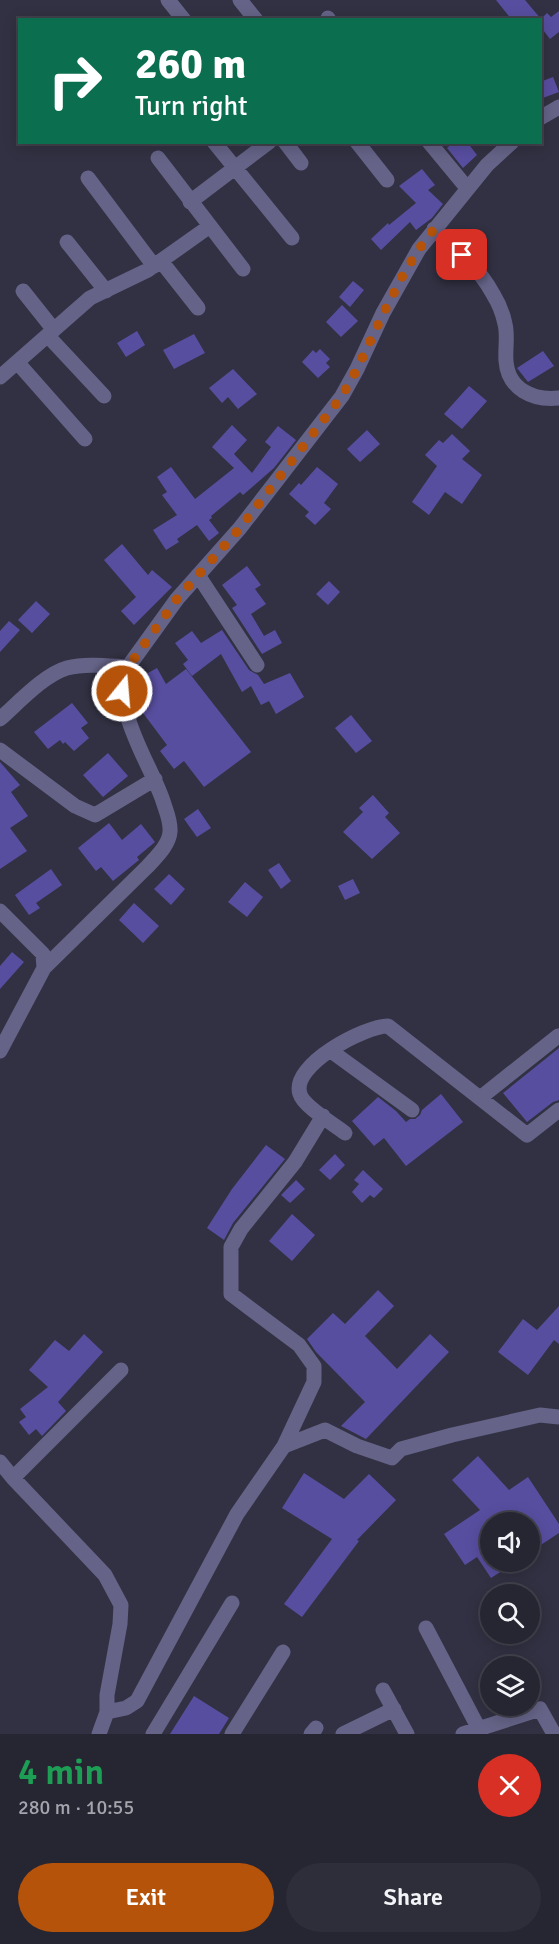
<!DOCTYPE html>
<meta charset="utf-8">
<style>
:root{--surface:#262532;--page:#2e2d3a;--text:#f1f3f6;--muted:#a4a5ac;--line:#42424d;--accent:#b45309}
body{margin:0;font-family:Signika,sans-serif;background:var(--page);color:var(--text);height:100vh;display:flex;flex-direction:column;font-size:22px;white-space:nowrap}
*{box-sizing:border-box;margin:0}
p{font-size:20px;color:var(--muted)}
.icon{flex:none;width:33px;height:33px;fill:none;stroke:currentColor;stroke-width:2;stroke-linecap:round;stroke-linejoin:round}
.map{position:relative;height:1734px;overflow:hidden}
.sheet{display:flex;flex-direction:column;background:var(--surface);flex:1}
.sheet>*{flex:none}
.top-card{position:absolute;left:18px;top:18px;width:524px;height:126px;border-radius:0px;box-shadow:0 3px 15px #0003,0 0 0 2px var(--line);background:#0b6e4f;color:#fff;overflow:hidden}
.buttons{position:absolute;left:480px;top:1512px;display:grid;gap:12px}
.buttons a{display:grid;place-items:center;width:60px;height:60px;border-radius:50%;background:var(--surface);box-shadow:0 3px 15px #0003,0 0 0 2px var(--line);font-size:30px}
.pin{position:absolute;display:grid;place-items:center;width:51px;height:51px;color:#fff;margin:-26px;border-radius:12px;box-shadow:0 3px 9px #0006}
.me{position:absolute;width:66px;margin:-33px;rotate:17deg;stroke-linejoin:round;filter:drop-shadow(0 0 4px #0008)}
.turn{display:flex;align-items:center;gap:21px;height:126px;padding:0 18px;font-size:27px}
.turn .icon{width:78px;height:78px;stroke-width:2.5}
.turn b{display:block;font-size:42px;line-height:51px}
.round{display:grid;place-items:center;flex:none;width:63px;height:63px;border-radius:32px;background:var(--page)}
.headline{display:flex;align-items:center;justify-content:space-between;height:102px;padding:0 18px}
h1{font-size:36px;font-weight:600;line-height:45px;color:#1e9e55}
.action{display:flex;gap:12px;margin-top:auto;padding:12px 18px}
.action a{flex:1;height:69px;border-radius:36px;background:var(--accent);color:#fff;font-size:24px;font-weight:600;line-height:69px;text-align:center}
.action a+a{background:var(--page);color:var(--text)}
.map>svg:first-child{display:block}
.building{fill:#584ea0}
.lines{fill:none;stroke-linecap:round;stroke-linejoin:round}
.minor{stroke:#656387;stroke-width:15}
.route{stroke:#b45309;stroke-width:10;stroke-dasharray:0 18}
</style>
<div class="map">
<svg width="559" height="1734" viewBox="0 0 559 1734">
<rect width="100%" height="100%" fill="#323143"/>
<path class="building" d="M496 0H525L541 19 547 13 551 17 559 11V32L550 39 540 26V20H512Z
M553 77 559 92 540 99V82Z
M454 142H467L477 155 463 168 447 148Z
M422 169 435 185 428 190 443 204 432 218 416 230 410 222 381 250 371 239 388 223 389 225 416 203 399 186Z
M353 281 364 290 350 307 339 297Z
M342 305 358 321 341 337 326 322Z
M137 331 145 345 126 357 117 343Z
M194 334 205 353 174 369 163 350Z
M320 349 330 359 326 363 330 367 318 378 302 362 313 350 316 353Z
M543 351 554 366 528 382 517 368Z
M233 369 257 394 238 409 228 397 222 403 209 388Z
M469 386 487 401 462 429 444 414Z
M232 425 247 440 234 454 252 473 271 447 265 442 278 426 296 440 274 468 243 495 240 492 211 516 212 518 209 520 219 533 209 541 197 525 177 539 179 542 166 550 153 530 177 515 162 495 167 492 157 477 171 467 195 499 234 468 212 447Z
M367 430 380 444 360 462 347 449Z
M452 434 470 451 462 459 482 475 462 504 445 492 429 515 412 502 437 466 425 455 439 440 443 443Z
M317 467 338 484 324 503 331 509 315 525 305 516 309 512 289 494 299 483 301 485Z
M122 544 148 575 152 570 172 587 134 625 121 611 136 597 104 560Z
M247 566 261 585 255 589 266 604 251 614 264 636 275 630 282 643 262 654 232 608 237 605 222 585Z
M329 581 340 592 328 605 316 594Z
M36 601 50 614 32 633 18 620Z
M9 621 20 630 0 652V631Z
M222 630 249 670 258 675 264 684 290 673 304 697 276 714 269 701 261 705 251 686 242 692 221 654 192 676 183 664 188 660 175 643 192 631 201 643Z
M157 668 166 684 186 669 251 752 204 787 184 761 174 769 160 751 167 745 140 709 152 700 139 678Z
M72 703 88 723 81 728 89 738 74 751 65 742 63 744 60 740 48 749 34 732Z
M351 715 372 741 356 753 335 728Z
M108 753 128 776 103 797 83 775Z
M0 762 20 785 11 792 28 816 10 828 27 851 0 869Z
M373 795 389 813 385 817 400 833 372 859 343 832 363 812 359 808Z
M198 809 211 828 197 837 184 819Z
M109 823 122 840 141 824 155 842 137 857 139 860 113 881 101 867 96 871 78 848Z
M279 863 291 881 281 889 268 870Z
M51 869 62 885 36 903 40 908 29 915 15 895Z
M169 874 185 889 171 905 154 889Z
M353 879 360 893 345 900 338 886Z
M245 882 263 897 247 917 228 902Z
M134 903 159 926 143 943 119 920Z
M12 952 24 962 0 989V966Z
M559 1048V1100L553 1102 527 1122 503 1093Z
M441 1094 463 1122 406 1166 384 1138 374 1146 352 1121 378 1097 396 1111 406 1122 410 1119H415L420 1115 422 1110Z
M266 1145 285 1159 233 1223 224 1240 207 1228 232 1189Z
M335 1154 345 1165 330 1180 319 1170Z
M363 1170 383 1189 374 1198 370 1195 362 1203 352 1192 359 1184 354 1180Z
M296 1180 305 1189 290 1203 281 1195Z
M292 1214 315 1235 292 1261 269 1241Z
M378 1290 394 1306 365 1336 397 1369 430 1334 449 1352 366 1439 341 1426 365 1402 316 1352 307 1339 333 1313 345 1324Z
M559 1306V1344L554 1340 528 1375 498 1352 523 1319 537 1330Z
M84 1334 103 1352 58 1402 66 1411 42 1436 36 1429 29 1435 19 1422 26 1417 20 1409 48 1387 29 1370 55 1340 69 1351Z
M478 1456 509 1490 528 1477 559 1524V1533L530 1552V1522H490V1562H516L491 1578 477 1557 465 1565 444 1534 480 1510 452 1480Z
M304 1473 344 1499 369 1474 396 1500 357 1540 359 1541 302 1617 284 1604 332 1539 282 1508Z
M194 1696 229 1718 219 1734H170Z"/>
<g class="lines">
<path class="minor" d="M168 0 184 20
M240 0 256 20
M328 18 329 20
M540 118 559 107
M214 142 292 238
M285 142 301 163
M357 142 387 180
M429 142 467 188
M158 158 243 269
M88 178 154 266
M190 202 269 142
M434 229C456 248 479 268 493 294 498 302 503 314 505 324 508 336 505 348 506 361 508 389 533 401 559 398
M67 242 106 291
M161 261 198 308
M23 291 54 330
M48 336 104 396
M17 362 85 439
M0 377 90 298 148 270 210 226
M198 575 257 665
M0 719C18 703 45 674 67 668 86 663 109 666 128 667
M0 750 75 806 95 815 155 779
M0 911 43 954 44 968 0 1051
M44 968 148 866C156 857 169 845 170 832 171 821 166 811 163 801 149 760 111 710 128 667L177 599 240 528 342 396 357 369 383 313 419 249 487 165 512 142
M331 1051 412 1110
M480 1098 558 1036
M345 1133C335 1125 303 1106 300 1094 290 1065 365 1026 388 1026L527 1135 559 1110
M284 1446 325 1430 357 1446 392 1458 401 1449 452 1435 540 1415 559 1417
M0 1462 13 1478 105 1575 121 1605 120 1624 107 1695V1712L99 1734
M13 1478 121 1370
M426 1628 479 1729
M383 1690 407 1734
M107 1712 126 1708 137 1701 237 1514 284 1446 314 1382V1366L299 1345 231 1294V1247L241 1229 295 1162 323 1116
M153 1734 232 1603
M232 1734 283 1652
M311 1734 316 1728
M343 1734 394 1709
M463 1734 540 1709 554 1734"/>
</g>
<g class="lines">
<path class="route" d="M122 691 124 678 128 667 177 599 240 528 342 396 357 369 383 314 403 275 419 249 434 229 462 255"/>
</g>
</svg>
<div class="buttons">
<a><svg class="icon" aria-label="sound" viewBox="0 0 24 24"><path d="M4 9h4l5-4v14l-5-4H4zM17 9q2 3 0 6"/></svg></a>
<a><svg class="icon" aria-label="search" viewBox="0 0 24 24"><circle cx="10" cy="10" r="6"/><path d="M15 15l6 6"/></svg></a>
<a><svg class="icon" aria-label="layers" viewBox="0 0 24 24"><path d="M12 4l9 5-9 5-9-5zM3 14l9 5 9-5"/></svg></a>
</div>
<div class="pin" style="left:462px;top:255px;background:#d93025"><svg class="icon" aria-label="arrive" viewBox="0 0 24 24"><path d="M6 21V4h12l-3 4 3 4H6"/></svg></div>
<svg class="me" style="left:122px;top:691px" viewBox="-20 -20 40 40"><circle r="17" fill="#b45309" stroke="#fff" stroke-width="3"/><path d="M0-11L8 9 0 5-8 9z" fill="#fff"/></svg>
<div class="top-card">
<div class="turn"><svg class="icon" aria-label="right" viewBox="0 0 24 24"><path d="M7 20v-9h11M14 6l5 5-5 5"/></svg><div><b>260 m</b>Turn right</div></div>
</div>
</div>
<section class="sheet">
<div class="headline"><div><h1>4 min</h1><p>280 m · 10:55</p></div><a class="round" style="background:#d93025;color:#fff"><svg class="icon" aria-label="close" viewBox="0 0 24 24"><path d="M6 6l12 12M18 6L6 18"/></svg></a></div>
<div class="action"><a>Exit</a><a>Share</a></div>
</section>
